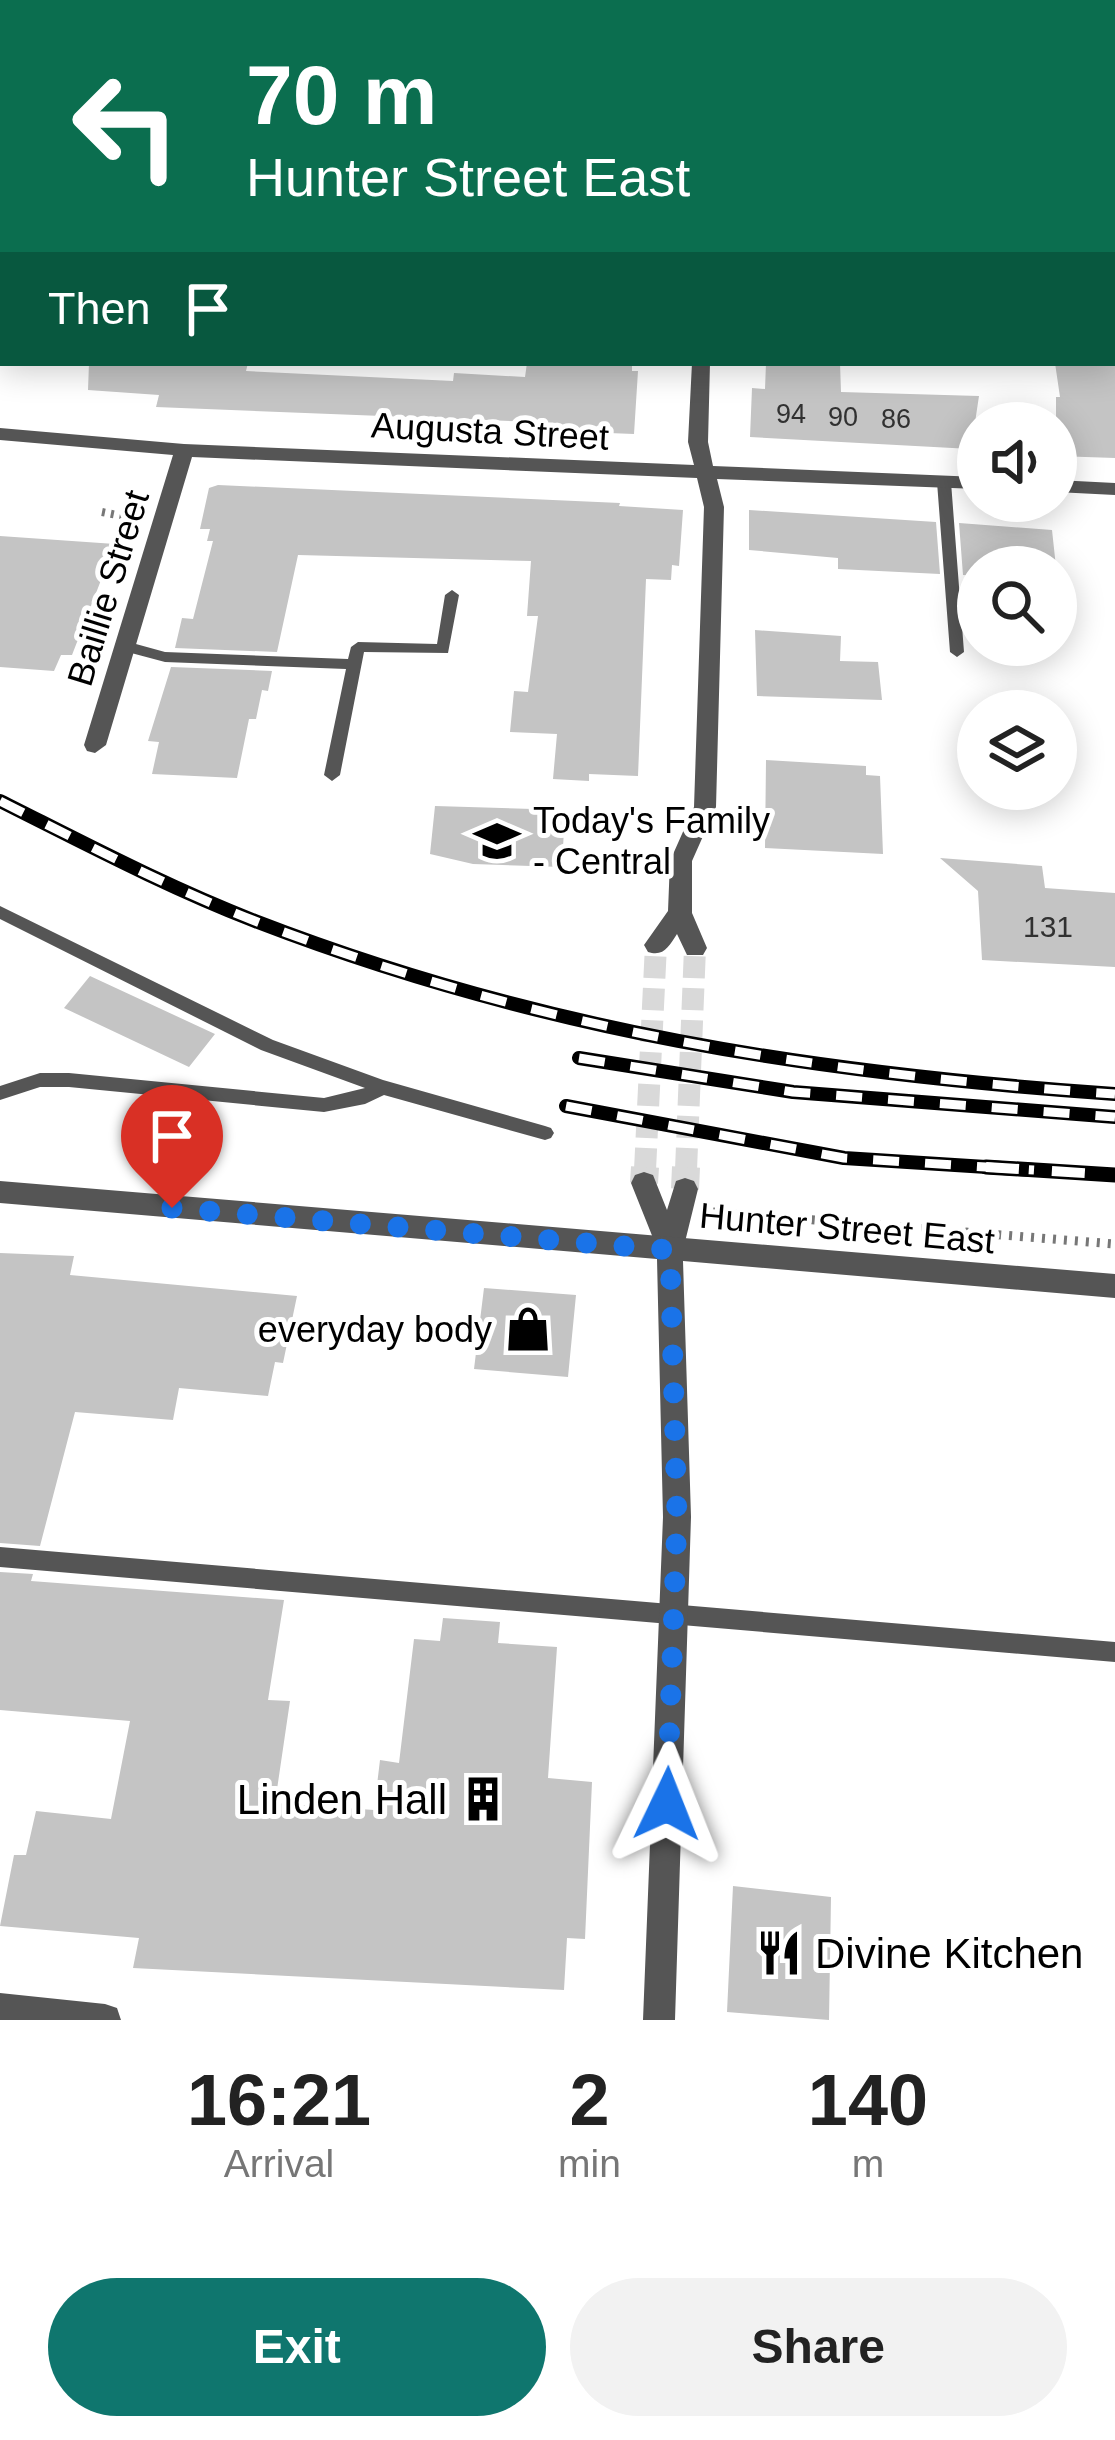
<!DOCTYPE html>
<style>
:root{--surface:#fff;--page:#f2f2f2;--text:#222;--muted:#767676;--accent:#0f766e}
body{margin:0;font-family:Arial,sans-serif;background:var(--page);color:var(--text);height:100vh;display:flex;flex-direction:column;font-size:45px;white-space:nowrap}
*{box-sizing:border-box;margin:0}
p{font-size:39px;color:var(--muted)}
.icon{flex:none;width:66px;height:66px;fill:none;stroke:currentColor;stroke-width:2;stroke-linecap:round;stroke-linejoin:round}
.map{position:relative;height:2020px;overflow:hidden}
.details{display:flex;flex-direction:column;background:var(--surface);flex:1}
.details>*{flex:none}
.guide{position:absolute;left:0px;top:0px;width:1116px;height:366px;box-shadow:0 6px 30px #0003;background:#0b6e4f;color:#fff;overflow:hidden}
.tools{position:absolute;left:957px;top:402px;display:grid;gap:24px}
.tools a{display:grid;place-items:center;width:120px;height:120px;border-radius:50%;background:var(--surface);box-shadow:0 6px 30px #0003;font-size:60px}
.pin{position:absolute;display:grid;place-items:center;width:102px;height:102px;color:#fff;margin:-123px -51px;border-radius:50% 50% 50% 0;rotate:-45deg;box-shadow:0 0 12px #0007}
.pin .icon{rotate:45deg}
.me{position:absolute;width:132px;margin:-66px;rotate:2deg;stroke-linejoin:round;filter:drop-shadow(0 0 9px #0008)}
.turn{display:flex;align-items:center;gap:42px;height:252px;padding:0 48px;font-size:54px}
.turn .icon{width:156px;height:156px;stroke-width:2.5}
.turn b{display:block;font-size:84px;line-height:102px}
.then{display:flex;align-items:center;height:114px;padding:0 48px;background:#0003;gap:24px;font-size:45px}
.eta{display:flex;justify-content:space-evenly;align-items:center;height:204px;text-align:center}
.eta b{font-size:72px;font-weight:800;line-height:84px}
.primary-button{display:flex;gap:24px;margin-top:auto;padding:24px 48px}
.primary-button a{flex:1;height:138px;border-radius:72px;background:var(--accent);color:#fff;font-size:48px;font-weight:800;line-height:138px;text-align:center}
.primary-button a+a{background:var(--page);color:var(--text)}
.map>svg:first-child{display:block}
.building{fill:#c4c4c4}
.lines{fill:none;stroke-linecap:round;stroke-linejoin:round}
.minor-tunnel-far1{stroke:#d9d9d9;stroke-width:22;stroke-dasharray:22 10;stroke-linecap:butt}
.minor-tunnel{stroke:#d9d9d9;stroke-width:28;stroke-dasharray:28 15;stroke-linecap:butt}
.path-far1{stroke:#777;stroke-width:8;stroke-dasharray:3 6;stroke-linecap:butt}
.path{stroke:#777;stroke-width:9;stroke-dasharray:3 8;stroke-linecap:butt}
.service{fill:#555;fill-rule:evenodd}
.minor{fill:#555;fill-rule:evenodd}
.tertiary{fill:#555;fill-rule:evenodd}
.secondary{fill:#222;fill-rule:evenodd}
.rail-far1-casing{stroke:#000;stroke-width:14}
.rail-casing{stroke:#000;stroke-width:15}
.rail-far1{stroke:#fff;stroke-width:9;stroke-dasharray:26;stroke-linecap:butt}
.rail{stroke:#fff;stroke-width:10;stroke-dasharray:33;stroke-linecap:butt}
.route{stroke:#1a73e8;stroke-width:21;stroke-dasharray:0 37.8}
.labels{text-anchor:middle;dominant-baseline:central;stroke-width:10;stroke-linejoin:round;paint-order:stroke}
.far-number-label{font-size:27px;fill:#313131}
.number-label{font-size:30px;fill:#313131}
.street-label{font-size:36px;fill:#000;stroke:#fff}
.poi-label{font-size:36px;fill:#000;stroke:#fff;text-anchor:start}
.near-poi-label{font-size:42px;fill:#000;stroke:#fff;text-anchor:end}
</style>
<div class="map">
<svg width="1115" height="2020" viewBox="0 0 1115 2020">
<rect width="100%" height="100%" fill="#fff"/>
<path class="building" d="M89 363H248L246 371 453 381 454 373 525 377 527 363H632V371H638L634 434 558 431 559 423 156 407 159 395 88 390Z
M766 363H840L841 392 979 396 971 449 750 437 752 388 765 389Z
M1055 363H1115V458L1056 456V397H1060Z
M218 485 620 503 619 506 683 510 679 566 672 565 671 580 646 579 638 776 589 774V781L553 779 557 734 510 732 514 691 528 692 538 616H527L531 561 298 555 277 652 175 648 182 618 193 619 213 541H207L210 529H200L209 488Z
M749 510 936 522 940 574 838 569V558L749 550Z
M959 523 1052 530 1056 567H978V576L963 575Z
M0 536 115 544 72 655H61L54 671 0 667Z
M755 630 841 636 840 661 878 662 882 700 757 696Z
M171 667 272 671 268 691 262 690 256 719H249L237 778 152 774 159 742 148 741Z
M766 760 866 766V775L880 776 883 854 765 848Z
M435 806 565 810 562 867 473 864 430 854Z
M940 858 1042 866 1045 888 1115 893V967L982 960 978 891Z
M90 976 215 1034 189 1067 64 1008Z
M0 1253 74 1256 70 1275 297 1296 283 1363 275 1362 268 1396 179 1388 173 1420 75 1412 40 1546 0 1543Z
M484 1288 576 1295 568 1377 474 1369Z
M0 1572 33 1574 31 1581 284 1600 268 1700 290 1701 275 1803 374 1810 380 1760 399 1763 414 1639 440 1641 443 1618 500 1622 498 1643 557 1647 548 1778 592 1782 585 1939 567 1938 564 1990 133 1968 139 1938 0 1926 14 1855H26L36 1811 111 1819 130 1721 0 1710Z
M733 1886 831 1897 829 2020 727 2012Z"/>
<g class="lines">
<path class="minor-tunnel-far1" d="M645 1170 656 945
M686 1170 695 948"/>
<path class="minor-tunnel" d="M644 1183 645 1167
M685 1189 686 1167"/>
<path class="path-far1" d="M102 512 132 518"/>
<path class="path" d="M713 1212 1115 1244"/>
<path class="service" d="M944 478 951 482 964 652 957 657 950 652 937 482Z
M452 590 459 595 448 653 364 652 340 775 332 781 324 775 346 669 165 662 120 650 118 646 125 641 165 652 348 659 351 647 358 642 437 644 445 595Z
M0 906 273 1040 383 1080 545 1126 551 1128 554 1133 551 1138 545 1140 384 1095 365 1104 324 1112 69 1087H40L0 1100V1086L40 1073H69L324 1098 365 1088 261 1050 0 919Z
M0 1547 1115 1642V1662L0 1567Z"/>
<path class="minor" d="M707 0H723V3H707Z
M692 363H710L708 442 713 466 978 477V489L717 479 724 507 716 807 692 861V913L707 948 703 955H687L677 934C669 946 664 957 648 952L644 945 668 911 670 861 694 807 704 507 697 478 192 457 106 745 95 753 87 751 84 745 173 455 0 440V428L184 444 694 465 688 442Z
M1056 480 1115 483V495L1056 492Z
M644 1172 653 1175 667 1210 676 1181 685 1178 694 1181 698 1189 683 1250 679 1258 670 1262 661 1258 631 1183 635 1175Z"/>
<path class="tertiary" d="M0 125H3V135H0Z
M1113 180H1115V190H1113Z
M0 1181 1115 1274V1298L683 1261 691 1517 675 2020H643L663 1517 657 1259 0 1203Z
M0 1993 105 2004 117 2008 121 2020H0Z"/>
<path class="secondary" d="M1113 8 1115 9V25L1113 24Z"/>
<g class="rail-far1-casing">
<path id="rail-far1" d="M0 801C84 843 167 887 255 921 540 1031 812 1073 1115 1094
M579 1058 793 1092 1115 1117
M566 1106 844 1158 1034 1170"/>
</g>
<g class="rail-casing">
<path id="rail" d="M986 1167 1115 1175"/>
</g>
<use href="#rail-far1" class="rail-far1"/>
<use href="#rail" class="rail"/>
</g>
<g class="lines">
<path class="route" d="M172 1208 670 1250 677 1517 667 1804"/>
</g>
<defs>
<g id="school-bare" transform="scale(3.6)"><path d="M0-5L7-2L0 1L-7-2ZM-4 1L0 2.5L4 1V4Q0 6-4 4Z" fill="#000" stroke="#fff" stroke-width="2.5" paint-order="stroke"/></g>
<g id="shop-bare" transform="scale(3.6)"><path d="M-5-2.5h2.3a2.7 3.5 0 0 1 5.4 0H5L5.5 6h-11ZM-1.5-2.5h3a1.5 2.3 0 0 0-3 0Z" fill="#000" stroke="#fff" stroke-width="2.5" paint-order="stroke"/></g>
<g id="building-bare" transform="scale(3.6)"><path d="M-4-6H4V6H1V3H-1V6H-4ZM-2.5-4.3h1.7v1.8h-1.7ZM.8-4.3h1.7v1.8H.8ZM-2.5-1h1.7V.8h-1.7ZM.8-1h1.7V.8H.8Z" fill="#000" stroke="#fff" stroke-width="2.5" paint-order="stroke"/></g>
<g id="restaurant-bare" transform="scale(3.6)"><path d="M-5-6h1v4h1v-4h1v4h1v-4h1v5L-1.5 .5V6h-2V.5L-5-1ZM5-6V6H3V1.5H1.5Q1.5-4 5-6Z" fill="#000" stroke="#fff" stroke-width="2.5" paint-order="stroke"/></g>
</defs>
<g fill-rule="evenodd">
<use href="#school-bare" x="497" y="841"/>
<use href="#shop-bare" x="528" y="1329"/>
<use href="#building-bare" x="483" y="1799"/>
<use href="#restaurant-bare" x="779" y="1953"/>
</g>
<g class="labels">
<g class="far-number-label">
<text x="791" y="414">94</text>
<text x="843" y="417">90</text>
<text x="896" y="419">86</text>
</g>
<g class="number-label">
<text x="1048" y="926">131</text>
</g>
<g class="street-label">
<text transform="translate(490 431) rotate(3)">Augusta Street</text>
<text transform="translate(108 588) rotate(-73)">Baillie Street</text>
<text transform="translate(847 1228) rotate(5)">Hunter Street East</text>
</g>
<g class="poi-label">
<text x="533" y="820">Today's Family<tspan x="533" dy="41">- Central</tspan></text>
<text x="492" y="1329" text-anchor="end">everyday body</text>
</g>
<g class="near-poi-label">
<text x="447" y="1799">Linden Hall</text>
<text x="815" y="1953" text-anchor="start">Divine Kitchen</text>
</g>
</g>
</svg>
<div class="tools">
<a><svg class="icon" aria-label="sound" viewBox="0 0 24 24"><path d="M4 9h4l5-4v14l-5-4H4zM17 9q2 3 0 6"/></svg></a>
<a><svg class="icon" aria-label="search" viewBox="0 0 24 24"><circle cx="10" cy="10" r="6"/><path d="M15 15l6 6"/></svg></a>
<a><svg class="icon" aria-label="layers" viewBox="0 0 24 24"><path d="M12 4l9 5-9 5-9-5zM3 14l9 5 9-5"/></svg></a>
</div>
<div class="pin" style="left:172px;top:1208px;background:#d93025"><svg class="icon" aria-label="arrive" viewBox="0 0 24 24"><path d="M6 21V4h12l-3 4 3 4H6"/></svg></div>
<svg class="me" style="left:667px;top:1804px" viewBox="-20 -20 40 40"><path d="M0-17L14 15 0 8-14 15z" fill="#1a73e8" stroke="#fff" stroke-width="4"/></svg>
<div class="guide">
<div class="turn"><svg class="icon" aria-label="left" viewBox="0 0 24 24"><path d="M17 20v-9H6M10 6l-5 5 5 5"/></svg><div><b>70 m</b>Hunter Street East</div></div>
<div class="then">Then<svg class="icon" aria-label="arrive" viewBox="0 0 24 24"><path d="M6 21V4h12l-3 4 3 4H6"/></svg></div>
</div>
</div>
<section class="details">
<div class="eta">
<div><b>16:21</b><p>Arrival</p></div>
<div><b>2</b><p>min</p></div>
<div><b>140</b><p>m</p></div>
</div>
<div class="primary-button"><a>Exit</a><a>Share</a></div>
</section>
